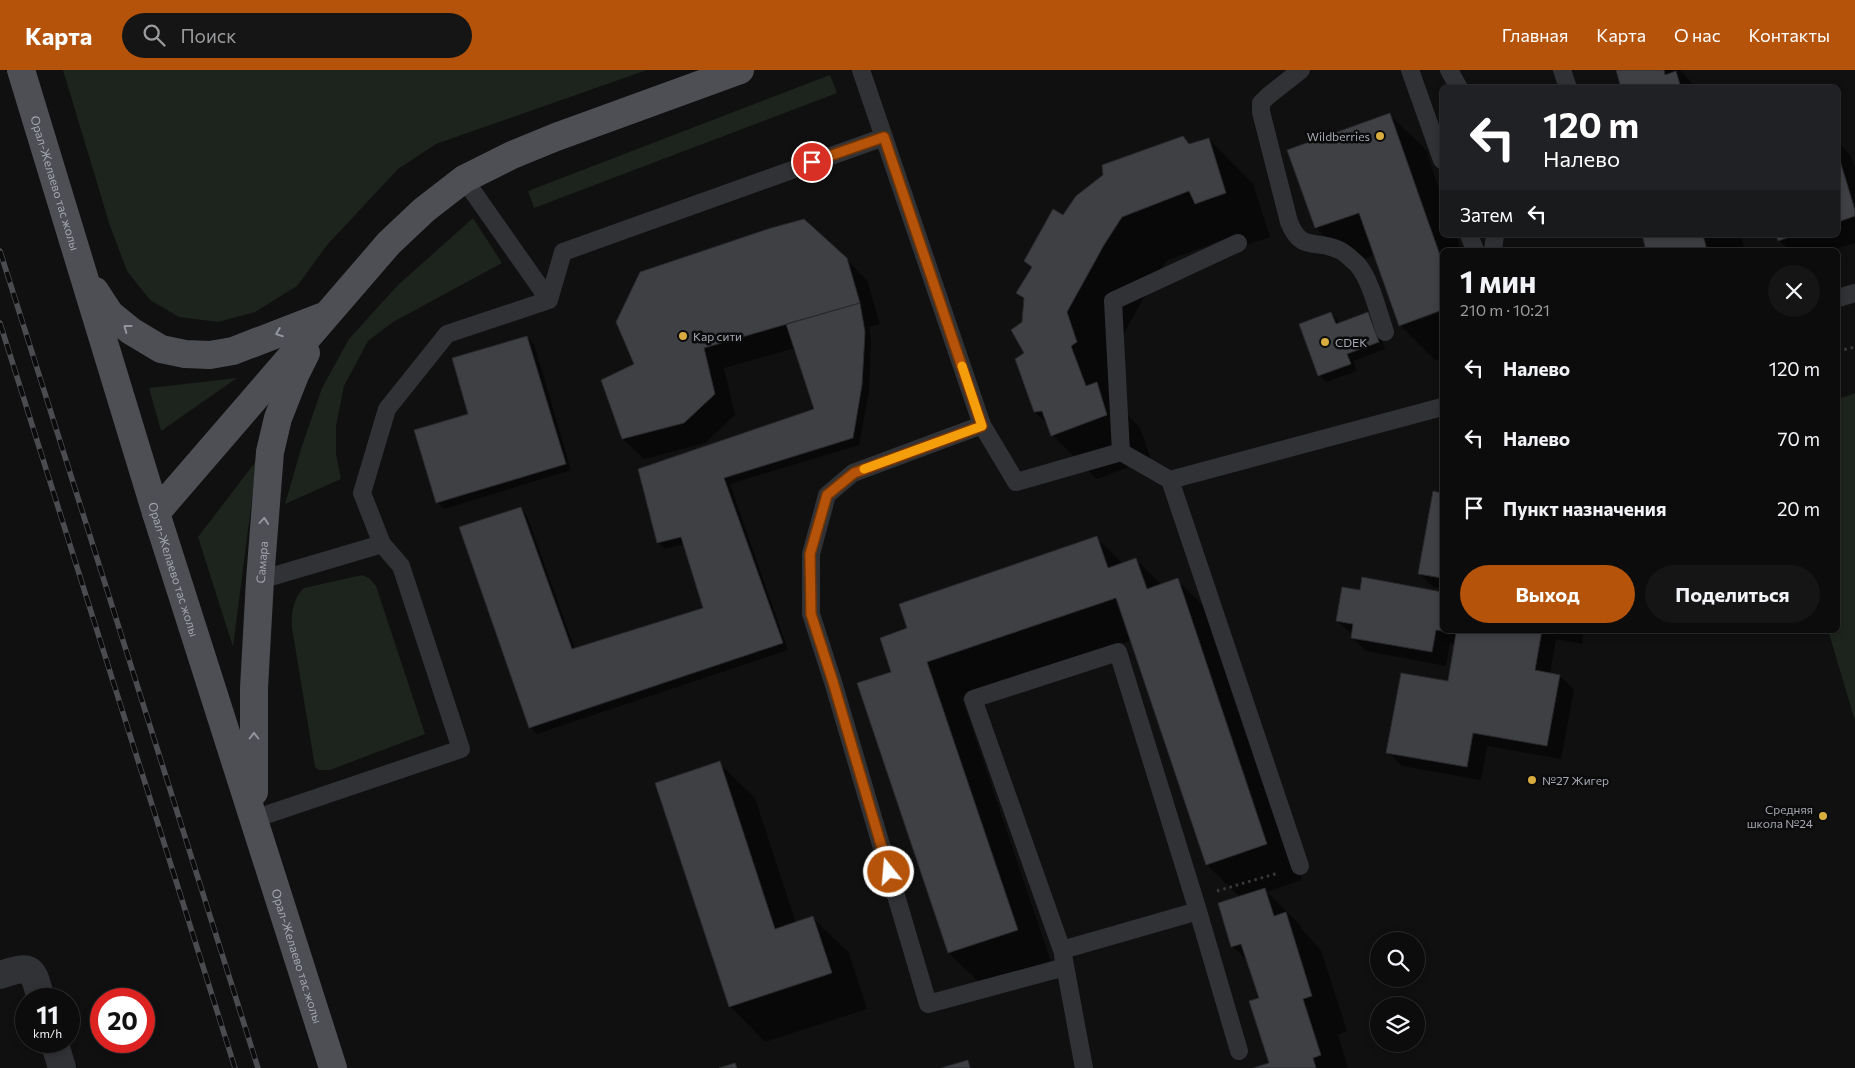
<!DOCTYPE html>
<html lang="ru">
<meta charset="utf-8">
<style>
:root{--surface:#0c0c0d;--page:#151516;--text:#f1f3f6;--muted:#9a9b9d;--line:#2c2c2e;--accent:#b45309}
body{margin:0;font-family:Commissioner,sans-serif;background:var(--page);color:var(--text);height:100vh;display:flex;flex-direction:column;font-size:19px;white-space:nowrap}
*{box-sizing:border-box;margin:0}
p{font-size:16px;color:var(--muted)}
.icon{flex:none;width:28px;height:28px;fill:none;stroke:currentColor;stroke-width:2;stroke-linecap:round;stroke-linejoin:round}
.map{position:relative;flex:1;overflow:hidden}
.sheet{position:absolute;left:1440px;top:178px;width:400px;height:385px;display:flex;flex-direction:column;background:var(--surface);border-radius:8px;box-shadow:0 2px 8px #0003,0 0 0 1px var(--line)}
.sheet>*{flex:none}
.hud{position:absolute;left:1440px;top:15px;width:400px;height:152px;border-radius:8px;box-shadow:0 2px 8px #0003,0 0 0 1px var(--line);background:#202124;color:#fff;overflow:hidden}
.buttons{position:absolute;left:1370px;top:862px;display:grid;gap:10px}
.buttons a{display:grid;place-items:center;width:55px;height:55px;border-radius:50%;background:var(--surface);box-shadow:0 2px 8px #0003,0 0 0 1px var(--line);font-size:25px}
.speed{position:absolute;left:15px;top:918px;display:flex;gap:10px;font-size:25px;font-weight:700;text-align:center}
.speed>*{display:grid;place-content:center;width:65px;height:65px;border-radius:50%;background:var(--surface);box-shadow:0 2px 8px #0003,0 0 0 1px var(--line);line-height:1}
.speed small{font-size:12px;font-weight:400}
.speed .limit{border:8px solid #d22;background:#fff;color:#111}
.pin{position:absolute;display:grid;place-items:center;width:42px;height:42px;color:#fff;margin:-21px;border:2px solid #fff;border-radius:50%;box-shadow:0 1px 5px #0007}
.me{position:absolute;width:55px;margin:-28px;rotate:343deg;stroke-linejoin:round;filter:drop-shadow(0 0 4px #0008)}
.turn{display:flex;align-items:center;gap:18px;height:105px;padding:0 20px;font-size:22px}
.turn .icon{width:65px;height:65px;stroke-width:2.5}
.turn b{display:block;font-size:35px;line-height:42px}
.then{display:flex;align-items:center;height:48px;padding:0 20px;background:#0003;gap:10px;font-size:19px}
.round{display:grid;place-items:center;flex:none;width:52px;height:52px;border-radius:26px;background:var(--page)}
.headline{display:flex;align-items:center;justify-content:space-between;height:85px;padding:0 20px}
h1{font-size:30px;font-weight:700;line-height:38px}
.button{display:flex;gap:10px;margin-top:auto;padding:10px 20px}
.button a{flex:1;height:58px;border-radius:30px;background:var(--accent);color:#fff;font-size:20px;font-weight:700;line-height:58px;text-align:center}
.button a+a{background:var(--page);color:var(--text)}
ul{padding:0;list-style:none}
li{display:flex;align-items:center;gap:15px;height:70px;padding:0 20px}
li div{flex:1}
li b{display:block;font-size:19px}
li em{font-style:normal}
header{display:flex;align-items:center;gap:30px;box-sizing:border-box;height:70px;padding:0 25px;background:var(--accent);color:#fff}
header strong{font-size:24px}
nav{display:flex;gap:28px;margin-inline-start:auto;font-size:18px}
.search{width:350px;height:45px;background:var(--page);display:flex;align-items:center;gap:12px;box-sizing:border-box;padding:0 18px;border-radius:28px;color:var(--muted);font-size:19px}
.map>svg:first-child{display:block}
.green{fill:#1d231d}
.shadow{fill:#0007}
.building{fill:#3f4044;stroke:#2a2a2d}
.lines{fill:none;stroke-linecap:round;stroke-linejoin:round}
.path{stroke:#37393c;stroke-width:3;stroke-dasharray:2.5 4;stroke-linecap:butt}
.lane{stroke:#313235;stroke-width:18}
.street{stroke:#313235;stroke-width:28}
.primary{stroke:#4e4f54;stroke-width:28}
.rail-casing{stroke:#4a4c50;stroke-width:5.5}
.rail{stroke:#0b0b0c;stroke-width:4;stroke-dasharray:11;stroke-linecap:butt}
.oneway{stroke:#92959e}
.route-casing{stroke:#753606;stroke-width:12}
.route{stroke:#b45309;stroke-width:9}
.slow{stroke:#f59e0b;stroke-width:9}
.poi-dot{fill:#d9ac3f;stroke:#0b0b0c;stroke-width:2}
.labels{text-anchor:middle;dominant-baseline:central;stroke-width:5;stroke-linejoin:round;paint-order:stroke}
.poi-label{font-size:12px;fill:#a3a6b0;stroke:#0b0b0c;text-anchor:start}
.street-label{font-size:12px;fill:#a3a6b0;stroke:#0b0b0c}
</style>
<header>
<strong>Карта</strong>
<div class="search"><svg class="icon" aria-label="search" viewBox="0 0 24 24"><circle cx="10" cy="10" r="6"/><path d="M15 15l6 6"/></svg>Поиск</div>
<nav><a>Главная</a><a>Карта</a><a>О нас</a><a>Контакты</a></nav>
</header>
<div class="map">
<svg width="1855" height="998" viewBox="0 0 1855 998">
<rect width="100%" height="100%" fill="#101011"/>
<path class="green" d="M63 0H647L436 74 398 99 328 174 297 216 255 242 218 252 179 247 150 230 127 201 110 156Z
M830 5 837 23 534 138 528 121Z
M473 148 502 193 393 252 368 271 344 316 336 356V384L341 409 285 434 301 379 322 318 349 269 397 216Z
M237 308 161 361 149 318Z
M1855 323V651L1828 560H1838V329Z
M257 390 233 577 198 467Z
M362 505 369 508 376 516 425 664 330 700H319L315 697 292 558C291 543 293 528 304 518Z"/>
<path class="shadow" d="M1617 0H1680L1691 12 1693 18H1622Z
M1390 45 1426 80 1442 128V165H1456L1461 180H1442V239L1419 247V250L1442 241V288L1436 291 1400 255 1375 185 1352 193 1316 158Z
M1183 67 1191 75 1209 69 1253 114 1270 167 1240 177 1230 167 1166 191 1148 220 1111 287 1121 338 1140 358 1151 389 1097 409 1052 365 1049 355 1035 342 1025 283 1024 253 1025 231 1017 223 1033 198 1025 191 1063 147Z
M1838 72 1851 86 1855 97V173L1832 180H1789L1779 170 1777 165H1838Z
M1643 165H1740L1744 176 1732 180H1648Z
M846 189 867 210 880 254 869 257 871 270 869 322 859 375 730 414 788 580 537 664 530 657 521 439 527 446 575 579 704 539 685 474 665 479 658 473 639 400 815 340 795 278 724 298 735 345 705 373 644 389 623 369 602 310Z
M1331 243 1338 250 1339 254 1368 244 1374 250 1385 279 1353 291 1357 301 1326 312 1319 305Z
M527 267 534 274 571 400 444 439 437 432 469 345Z
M1434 422 1442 424V519L1433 517 1419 503Z
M1097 468 1123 494 1136 490 1162 515 1177 510 1213 545 1302 810 1267 822 1300 855 1302 860 1321 880 1347 961 1338 965 1348 998H1257L1270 994 1260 929 1248 892 1233 876 1240 827 1207 795 1132 570 962 628 1052 895 985 918 949 883 858 614 892 602 908 559Z
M1363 509 1442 523V560H1584L1582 574 1556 569 1550 604 1560 606 1574 620 1561 689 1487 676 1481 710 1402 696 1388 682 1449 613 1455 574 1450 573 1446 596 1366 581 1352 567 1353 565 1337 551 1361 522Z
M719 693 755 728 796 853 813 848 849 883 867 939 765 972 730 936Z"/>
<path class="building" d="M1616 0H1664L1665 5 1676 1 1681 18H1621Z
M1390 43 1442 191V240L1399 256 1359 143 1315 158 1287 80Z
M1183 66 1189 74 1209 68 1226 123 1195 134 1189 121 1122 147 1104 175 1067 242 1077 272 1071 276 1086 316 1097 312 1107 345 1051 366 1042 341 1034 342 1015 289 1024 283 1011 260 1022 252 1024 228 1016 223 1032 197 1024 191 1053 139 1063 145 1076 126 1103 105 1102 95Z
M1838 84 1855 140V146L1838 152Z
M804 149 847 188 860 233 704 278 715 324 684 353 622 369 601 310 634 294 616 252 640 202 771 158Z
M1642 165H1703L1707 180H1646Z
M1776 165H1795L1778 171Z
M860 233 865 262 862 315 853 368 724 408 783 573 529 658 459 457 521 437 572 579 703 538 681 467 657 473 638 399 814 339 786 254Z
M1331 242 1336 254 1368 242 1379 272 1347 284 1351 294 1318 306 1299 254Z
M527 266 566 394 436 433 414 360 468 344 452 288Z
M1433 421 1442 423V508L1418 504Z
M1097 466 1108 498 1136 488 1147 519 1178 508 1267 774 1206 795 1116 528 927 592 1018 860 948 883 857 613 891 602 880 568 907 558 899 534Z
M1362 507 1442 522V560H1542L1535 600 1560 605 1547 676 1473 663 1467 697 1386 683 1401 603 1448 611 1456 563 1436 560 1432 582 1351 568 1353 554 1336 551 1342 517 1360 520Z
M720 691 775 859 813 846 832 903 729 937 655 713Z
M1265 818 1274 846 1286 842 1312 926 1303 929 1321 985 1313 988 1316 998H1253L1269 993 1249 931 1259 928 1241 874 1231 877 1218 833Z
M968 990 970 998H941Z
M735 993 737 998H719Z"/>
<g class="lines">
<path class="path" d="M1838 281 1855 277
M1217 821 1278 803"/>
<path class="lane" d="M861 0 982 355 1016 412 1121 382 1113 231 1238 173
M1301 0 1268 26 1261 33V42L1289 152C1302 184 1316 168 1339 180 1345 182 1352 190 1357 194 1371 210 1378 242 1385 262
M1410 0 1442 90
M1449 0 1459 18
M1562 0 1568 18
M1469 165 1475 180
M1493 180 1495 165
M1838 228 1855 223
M549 230 563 182 884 67
M982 355 853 403 827 425 811 484V544L833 612 928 934 1065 897
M1121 382 1170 410 1300 796
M1170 410 1442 337
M260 510 382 474 362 423 387 339 447 264 549 230 464 109
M254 749 461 679 401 496 382 474
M1198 841 1118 582 973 629 1062 880 1198 841 1239 981
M1063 885 1084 998"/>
<path class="street" d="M0 905C34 894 32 897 41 929
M54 971 62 998"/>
<g class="primary">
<path id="s1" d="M21 0 156 443 333 998"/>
<path d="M95 221 110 244 131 261 161 279 185 284 210 285 233 281 321 247"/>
<path d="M156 443 389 173 424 140 464 109 512 85 556 67 740 0"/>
<path id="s2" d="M254 722V618L260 510 270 382 278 348 295 305 306 283"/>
</g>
<g class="rail-casing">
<path id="rail" d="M0 181 258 998
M0 253 235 998"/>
</g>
<use href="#rail" class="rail"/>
</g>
<defs><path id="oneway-chevron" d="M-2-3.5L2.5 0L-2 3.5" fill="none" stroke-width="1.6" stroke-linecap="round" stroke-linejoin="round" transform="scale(1.25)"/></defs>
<g class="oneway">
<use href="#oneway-chevron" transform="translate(127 258) rotate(-143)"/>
<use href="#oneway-chevron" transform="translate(279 263) rotate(159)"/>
<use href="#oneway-chevron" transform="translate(264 451) rotate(-85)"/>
<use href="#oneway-chevron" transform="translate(254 666) rotate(-90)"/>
</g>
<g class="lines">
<g class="route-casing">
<path id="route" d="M812 92 884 67 982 356 854 403 827 425 810 484 811 544 833 612 889 802"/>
</g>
<use href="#route" class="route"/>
<path class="slow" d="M864 399 982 356 962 296"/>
</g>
<g class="poi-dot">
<circle cx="1380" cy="66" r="5"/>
<circle cx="683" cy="266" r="5"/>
<circle cx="1325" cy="272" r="5"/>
<circle cx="1532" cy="710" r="5"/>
<circle cx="1823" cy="746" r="5"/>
</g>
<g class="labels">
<g class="poi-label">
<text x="1370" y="66" text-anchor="end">Wildberries</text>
<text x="693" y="266">Кар сити</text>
<text x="1335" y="272">CDEK</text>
<text x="1542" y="710">№27 Жигер</text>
<text x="1813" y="739" text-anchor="end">Средняя<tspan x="1813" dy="14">школа №24</tspan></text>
</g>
<g class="street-label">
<text stroke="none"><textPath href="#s1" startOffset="118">Орал-Желаево тас жолы</textPath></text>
<text stroke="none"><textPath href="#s2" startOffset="230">Самара</textPath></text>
<text stroke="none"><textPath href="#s1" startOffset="522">Орал-Желаево тас жолы</textPath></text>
<text stroke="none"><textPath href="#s1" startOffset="928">Орал-Желаево тас жолы</textPath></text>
</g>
</g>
</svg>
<div class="buttons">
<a><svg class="icon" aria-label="search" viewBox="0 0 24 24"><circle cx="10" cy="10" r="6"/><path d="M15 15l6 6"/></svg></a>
<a><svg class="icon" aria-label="layers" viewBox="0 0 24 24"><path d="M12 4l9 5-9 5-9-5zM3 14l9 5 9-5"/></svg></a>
</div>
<div class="speed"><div>11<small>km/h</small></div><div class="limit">20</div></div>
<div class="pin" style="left:812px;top:92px;background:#d93025"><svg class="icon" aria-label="arrive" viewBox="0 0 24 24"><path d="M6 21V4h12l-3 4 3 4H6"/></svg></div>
<svg class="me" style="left:889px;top:802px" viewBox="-20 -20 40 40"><circle r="17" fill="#b45309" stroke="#fff" stroke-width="3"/><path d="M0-11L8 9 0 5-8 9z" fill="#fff"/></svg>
<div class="hud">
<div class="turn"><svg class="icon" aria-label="left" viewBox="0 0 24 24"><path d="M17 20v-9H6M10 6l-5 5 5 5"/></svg><div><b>120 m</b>Налево</div></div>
<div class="then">Затем<svg class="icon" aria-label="left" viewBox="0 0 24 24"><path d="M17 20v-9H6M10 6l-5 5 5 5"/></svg></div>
</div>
<section class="sheet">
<div class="headline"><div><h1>1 мин</h1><p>210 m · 10:21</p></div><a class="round"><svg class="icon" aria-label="close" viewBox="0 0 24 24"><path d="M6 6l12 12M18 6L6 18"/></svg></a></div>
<ul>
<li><svg class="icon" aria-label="left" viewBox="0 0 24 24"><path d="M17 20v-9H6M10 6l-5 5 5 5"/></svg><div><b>Налево</b></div><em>120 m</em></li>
<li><svg class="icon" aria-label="left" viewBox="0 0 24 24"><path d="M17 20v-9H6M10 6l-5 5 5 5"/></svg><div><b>Налево</b></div><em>70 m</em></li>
<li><svg class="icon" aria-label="arrive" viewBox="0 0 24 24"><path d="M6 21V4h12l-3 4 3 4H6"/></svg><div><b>Пункт назначения</b></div><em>20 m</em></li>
</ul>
<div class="button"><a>Выход</a><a>Поделиться</a></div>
</section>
</div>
